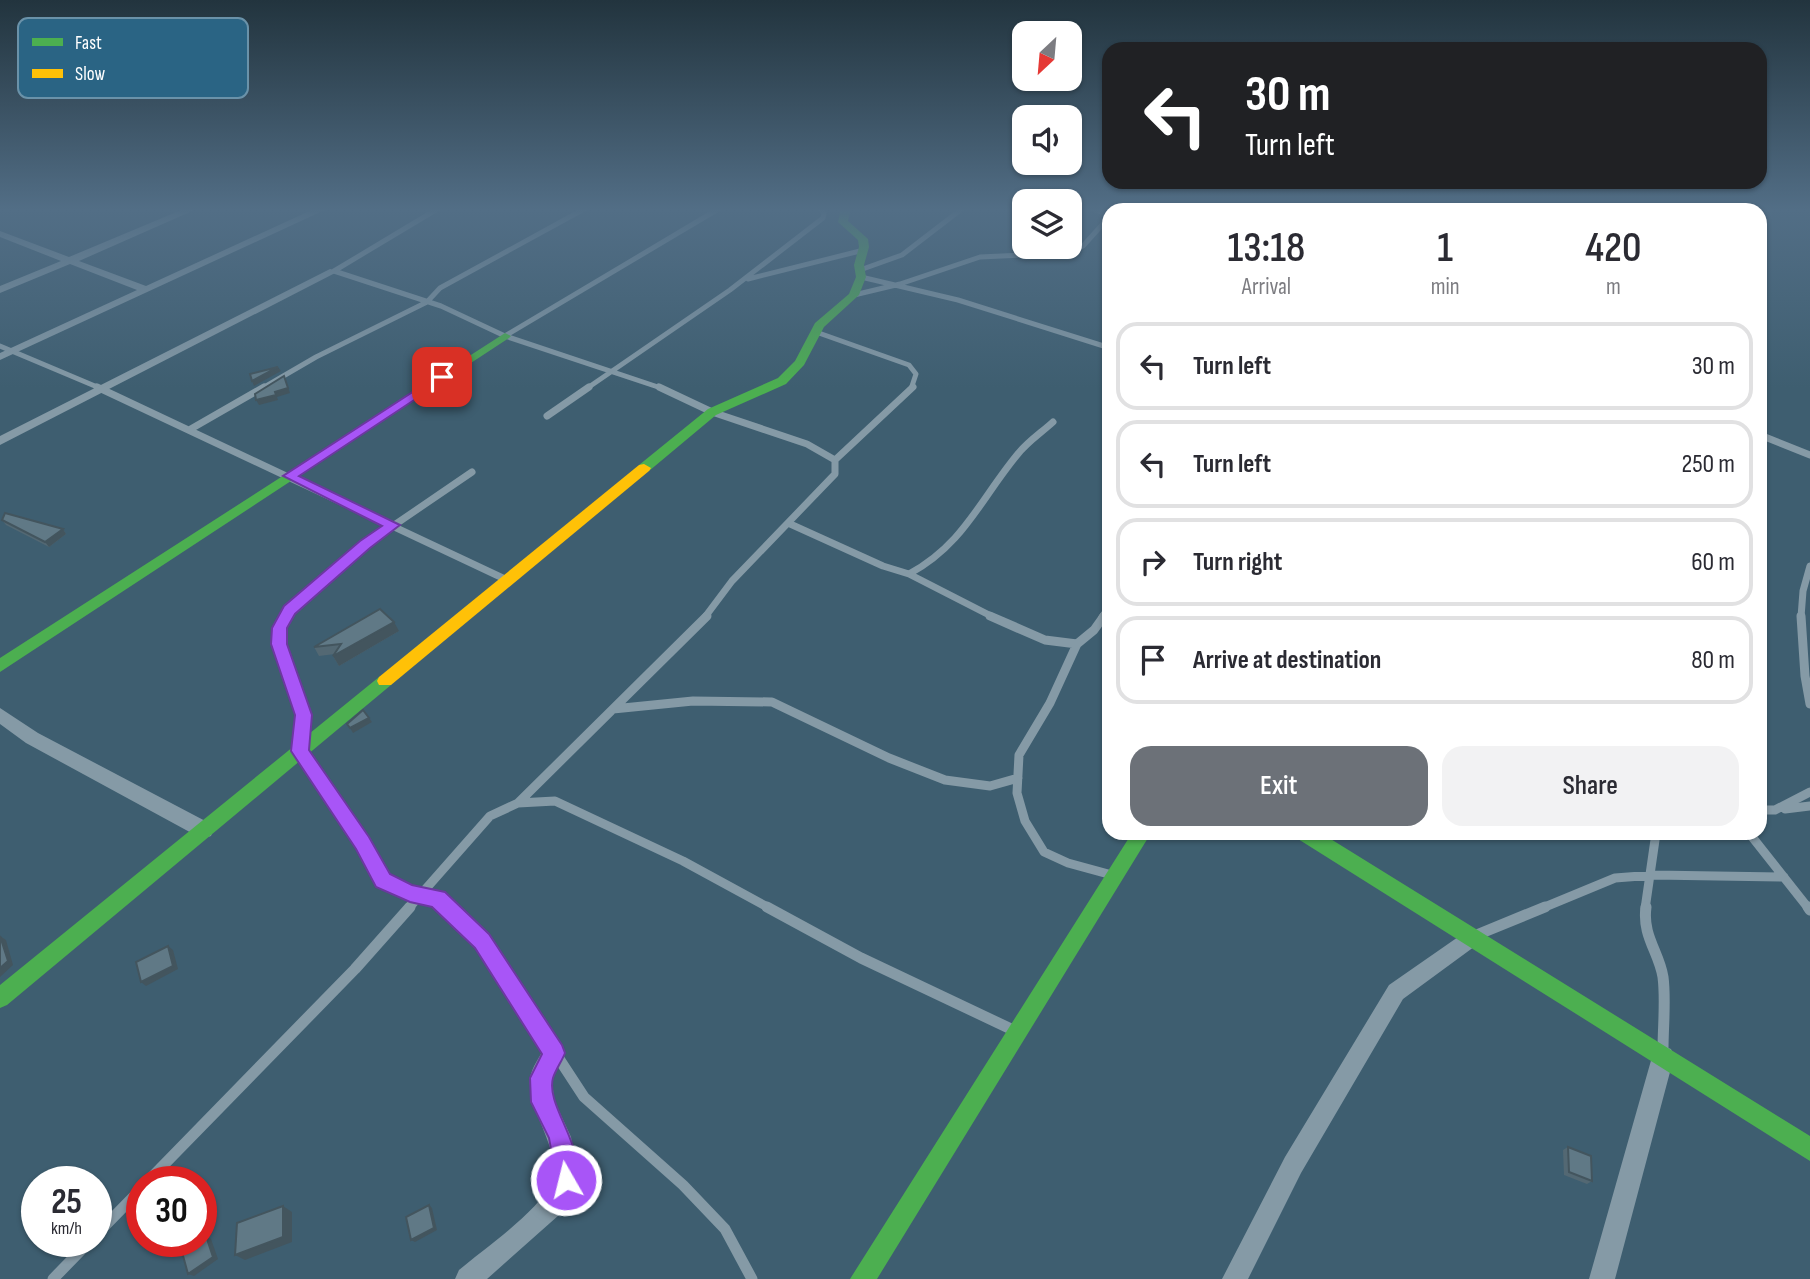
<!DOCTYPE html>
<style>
:root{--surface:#fff;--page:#f2f2f3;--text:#2b2b33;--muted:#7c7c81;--line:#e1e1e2;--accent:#6c7178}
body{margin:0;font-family:"Sofia Sans Condensed",sans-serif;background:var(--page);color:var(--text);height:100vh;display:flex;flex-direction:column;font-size:26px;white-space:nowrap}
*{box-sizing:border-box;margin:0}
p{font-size:23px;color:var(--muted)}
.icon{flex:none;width:38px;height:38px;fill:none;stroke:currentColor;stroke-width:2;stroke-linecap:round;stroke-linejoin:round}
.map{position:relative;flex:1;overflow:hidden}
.side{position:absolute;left:1102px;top:203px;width:665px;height:637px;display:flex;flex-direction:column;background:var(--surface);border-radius:21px;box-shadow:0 2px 5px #0004}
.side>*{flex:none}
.top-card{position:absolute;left:1102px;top:42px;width:665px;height:147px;border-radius:21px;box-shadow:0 2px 5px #0004;background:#202124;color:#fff;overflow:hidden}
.needle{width:46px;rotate:206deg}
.buttons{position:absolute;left:1012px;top:21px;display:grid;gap:14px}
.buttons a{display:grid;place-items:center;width:70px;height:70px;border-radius:14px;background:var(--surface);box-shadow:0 2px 5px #0004;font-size:35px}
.speed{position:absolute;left:21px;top:1166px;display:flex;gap:14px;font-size:35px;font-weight:700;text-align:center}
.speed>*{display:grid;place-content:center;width:91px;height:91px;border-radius:50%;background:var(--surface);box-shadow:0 2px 5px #0004;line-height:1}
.speed small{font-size:18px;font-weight:400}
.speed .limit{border:10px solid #d22;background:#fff;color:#111}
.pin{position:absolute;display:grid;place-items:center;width:60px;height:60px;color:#fff;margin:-30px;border-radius:14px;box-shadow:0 4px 10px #0006}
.me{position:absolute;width:77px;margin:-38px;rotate:352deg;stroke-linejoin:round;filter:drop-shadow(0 0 5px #0008)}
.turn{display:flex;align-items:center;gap:24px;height:147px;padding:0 28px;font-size:32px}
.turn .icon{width:91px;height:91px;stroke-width:2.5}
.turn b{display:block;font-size:49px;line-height:60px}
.eta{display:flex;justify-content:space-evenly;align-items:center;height:119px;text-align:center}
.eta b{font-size:42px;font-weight:600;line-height:49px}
.button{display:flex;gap:14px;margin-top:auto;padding:14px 28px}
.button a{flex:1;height:80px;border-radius:21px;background:var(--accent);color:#fff;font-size:28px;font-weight:600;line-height:80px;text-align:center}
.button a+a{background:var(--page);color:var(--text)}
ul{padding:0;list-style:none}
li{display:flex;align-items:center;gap:21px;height:88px;margin:0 14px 10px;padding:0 14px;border:4px solid var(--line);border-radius:21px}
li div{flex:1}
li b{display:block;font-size:26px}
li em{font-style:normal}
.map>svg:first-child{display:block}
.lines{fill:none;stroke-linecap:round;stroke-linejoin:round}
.lane-far3{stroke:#859aa6;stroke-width:5}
.lane-far2{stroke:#859aa6;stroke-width:7}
.lane-far1{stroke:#859aa6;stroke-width:9}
.lane{stroke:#859aa6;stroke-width:11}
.street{fill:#859aa6;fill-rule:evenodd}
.fast{fill:#4caf50;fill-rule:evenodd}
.slow{fill:#ffc107;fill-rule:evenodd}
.wall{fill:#536873}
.shaded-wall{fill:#43555e}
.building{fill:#607986;stroke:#43555e;stroke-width:2}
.route{fill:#a855f7;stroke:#6d37a1;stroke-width:2}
.key{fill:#2a6484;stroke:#6a92a9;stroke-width:2}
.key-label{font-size:19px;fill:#fff}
</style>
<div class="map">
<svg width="1810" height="1279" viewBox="0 0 1810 1279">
<rect width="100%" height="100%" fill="#3e5e70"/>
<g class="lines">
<path class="lane-far3" d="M1090 208 1110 215
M860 270 902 255 963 208
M334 271 441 306 505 336 664 389
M334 271 439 208
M861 277 958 300 1110 348
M748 279 864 250
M854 295 900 284 980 257 1067 253 1083 246 1110 216
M816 332 909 365 916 374 911 389
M505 336 720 208
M0 346 102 389
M261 389 316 357 427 302 440 288 586 208
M586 389 730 290 823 218 824 213 820 208"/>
<path class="lane-far2" d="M97 387 507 580
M659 387 712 412 807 444 835 460V474L732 581 705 617
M547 416 589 387
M189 430 264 387
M1760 435 1810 455
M835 460 913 387
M788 523 883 566 909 574C963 545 980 500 1017 455 1027 442 1041 433 1053 422
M909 574 993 617
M285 617 289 610 365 545 472 472
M1102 617 1110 606
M1801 617 1803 591 1810 566"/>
<path class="lane-far1" d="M286 616 279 628V644L303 715 300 751 362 843 383 881 410 893 438 899 448 909
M990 616 1045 640 1077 644 1094 630 1104 616
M1801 616 1805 676 1810 704
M1077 644 1050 703 1019 755 1017 793 1025 821 1044 852 1068 863 1112 875
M613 709 693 701 772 702 889 758 945 780 990 786 1018 778
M518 803 707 616
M1785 809 1810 806
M1760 810H1775L1810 792
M1749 833 1809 909
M408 909 490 816 518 803 555 801 683 861 771 909
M1540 909 1615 878 1654 875 1784 877
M1645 909 1656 833"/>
<path class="lane" d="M446 907 482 941 584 1097 683 1185 725 1229 752 1279
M767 907 861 958 1011 1029
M1646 907C1642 936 1659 952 1663 977 1666 1000 1663 1026 1663 1050
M1808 907 1810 910
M1479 934 1545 907
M148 1181 355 969 410 907
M96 1235 142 1188
M53 1279 90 1241"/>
<path class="street" d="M186 208H199L79 261 146 286 316 208H329L0 360V353L137 290 70 264 0 293V286L61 261 0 237V231L69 257Z
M330 269 339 271 0 445V436Z
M0 708 38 733 211 824 213 830 211 836 204 838 197 836 26 743 0 724Z
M1471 928 1478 930 1481 937 1478 944 1403 999 1301 1173 1248 1279H1222L1285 1157 1389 985Z
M554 1042 562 1045 565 1053 552 1079 554 1100 571 1137 578 1180 559 1215 487 1279H455L459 1270C486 1247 538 1212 552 1182 564 1156 527 1109 530 1079 531 1068 541 1055 546 1045Z
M1663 1046 1671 1049 1674 1057 1615 1279H1589L1652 1057 1655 1049Z"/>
<path class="fast" d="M841 208H851L848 221 868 239 869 247 864 265 866 277 859 295 824 327 804 365 786 384 716 415 649 471H639V465L708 409 778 378 795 361 815 323 849 294 856 277 854 265 859 247 858 240 838 222Z
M505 333 511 336 509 338 0 672V658Z
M385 675 391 677 393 681 391 685 7 1005 0 1008V985L379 677Z
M1132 833H1151L877 1279H850Z
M1296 833H1321L1810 1136V1161L1298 839Z"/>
<path class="slow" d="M644 464 651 468 649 471 391 685H379L377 681 379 677 639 465Z"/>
</g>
<path class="wall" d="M2 520 63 529 66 534 49 547 6 525Z
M399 631 339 666 333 656 335 654 319 656 314 647Z
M1568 1147 1592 1181 1587 1184 1564 1175 1563 1150Z"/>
<path class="shaded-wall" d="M278 367 281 371 254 386 252 381Z
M284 376 290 393 277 397 278 400 259 405 256 400 275 392Z
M63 529 66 534 49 547 45 542Z
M394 622 399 631 339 666 333 656Z
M369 718 372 722 353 733 350 728Z
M0 936 6 940 13 965 0 977Z
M168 946 173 950 178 969 146 986 141 982Z
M429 1205 432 1208 437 1230 415 1242 411 1240Z
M283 1206 292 1212V1242L245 1260 235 1255Z
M206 1236 211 1239 218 1259 194 1276 188 1274Z"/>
<path class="building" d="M278 367 252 381 250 374Z
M284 376 288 388 275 392 276 395 256 400 255 394Z
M5 513 63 529 45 542 2 520Z
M380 609 394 622 333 656 341 644 314 647Z
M363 710 369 718 350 728 347 724Z
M0 936 8 961 0 968Z
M168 946 173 966 141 982 136 962Z
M1568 1147 1591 1156 1592 1181 1569 1172Z
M429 1205 434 1228 411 1240 406 1217Z
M283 1206V1237L235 1255 237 1223Z
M206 1236 213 1257 188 1274 182 1252 199 1241H201V1239Z"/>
<linearGradient id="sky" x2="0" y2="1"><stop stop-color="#22343e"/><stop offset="0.54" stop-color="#526e86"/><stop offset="1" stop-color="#526e86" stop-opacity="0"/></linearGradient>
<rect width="1810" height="388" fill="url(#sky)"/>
<path class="route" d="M442 373 448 377 446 379 299 476 400 525 370 548 295 614 287 628V644L312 715 309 750 369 837 390 874 412 885 445 892 489 934 562 1045 565 1053C562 1061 556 1069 553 1078 545 1107 590 1150 574 1188L566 1191 558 1188 549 1138 531 1102 530 1078 542 1054 475 948 432 907 410 902 376 887 356 849 291 751 295 715 271 644 272 628 284 606 360 541 382 526 283 476Z"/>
<rect x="18" y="18" width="230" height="80" rx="10" class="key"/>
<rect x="32" y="38" width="31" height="8" fill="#4caf50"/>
<rect x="32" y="69" width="31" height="9" fill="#ffc107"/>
<g class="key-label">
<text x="75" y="49">Fast</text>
<text x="75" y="80">Slow</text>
</g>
</svg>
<div class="buttons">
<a><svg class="needle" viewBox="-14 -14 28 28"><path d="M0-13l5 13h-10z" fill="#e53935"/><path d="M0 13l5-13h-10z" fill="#7c7c81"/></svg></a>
<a><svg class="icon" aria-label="sound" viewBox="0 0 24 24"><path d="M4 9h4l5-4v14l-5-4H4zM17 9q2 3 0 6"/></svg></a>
<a><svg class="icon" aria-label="layers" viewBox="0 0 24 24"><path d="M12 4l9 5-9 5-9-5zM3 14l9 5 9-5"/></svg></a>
</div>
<div class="speed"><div>25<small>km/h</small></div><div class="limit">30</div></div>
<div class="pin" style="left:442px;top:377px;background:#d93025"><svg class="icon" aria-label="arrive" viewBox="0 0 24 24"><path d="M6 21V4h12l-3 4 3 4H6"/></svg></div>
<svg class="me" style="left:566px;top:1180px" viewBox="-20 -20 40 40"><circle r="17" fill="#a855f7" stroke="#fff" stroke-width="3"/><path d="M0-11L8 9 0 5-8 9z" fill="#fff"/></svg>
<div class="top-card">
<div class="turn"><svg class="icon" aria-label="left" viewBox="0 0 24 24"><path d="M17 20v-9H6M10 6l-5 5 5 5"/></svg><div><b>30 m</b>Turn left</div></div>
</div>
<section class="side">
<div class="eta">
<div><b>13:18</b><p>Arrival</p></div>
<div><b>1</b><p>min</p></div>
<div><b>420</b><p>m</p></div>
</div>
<ul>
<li><svg class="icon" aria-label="left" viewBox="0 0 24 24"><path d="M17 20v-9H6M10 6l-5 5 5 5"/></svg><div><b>Turn left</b></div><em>30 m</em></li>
<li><svg class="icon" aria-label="left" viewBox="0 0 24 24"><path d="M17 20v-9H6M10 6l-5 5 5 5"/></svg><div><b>Turn left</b></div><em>250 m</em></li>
<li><svg class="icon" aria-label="right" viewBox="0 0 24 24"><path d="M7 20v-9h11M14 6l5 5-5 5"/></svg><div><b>Turn right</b></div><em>60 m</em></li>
<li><svg class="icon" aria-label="arrive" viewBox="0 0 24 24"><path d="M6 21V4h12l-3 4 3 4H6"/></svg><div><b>Arrive at destination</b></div><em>80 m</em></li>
</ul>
<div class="button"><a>Exit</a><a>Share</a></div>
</section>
</div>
